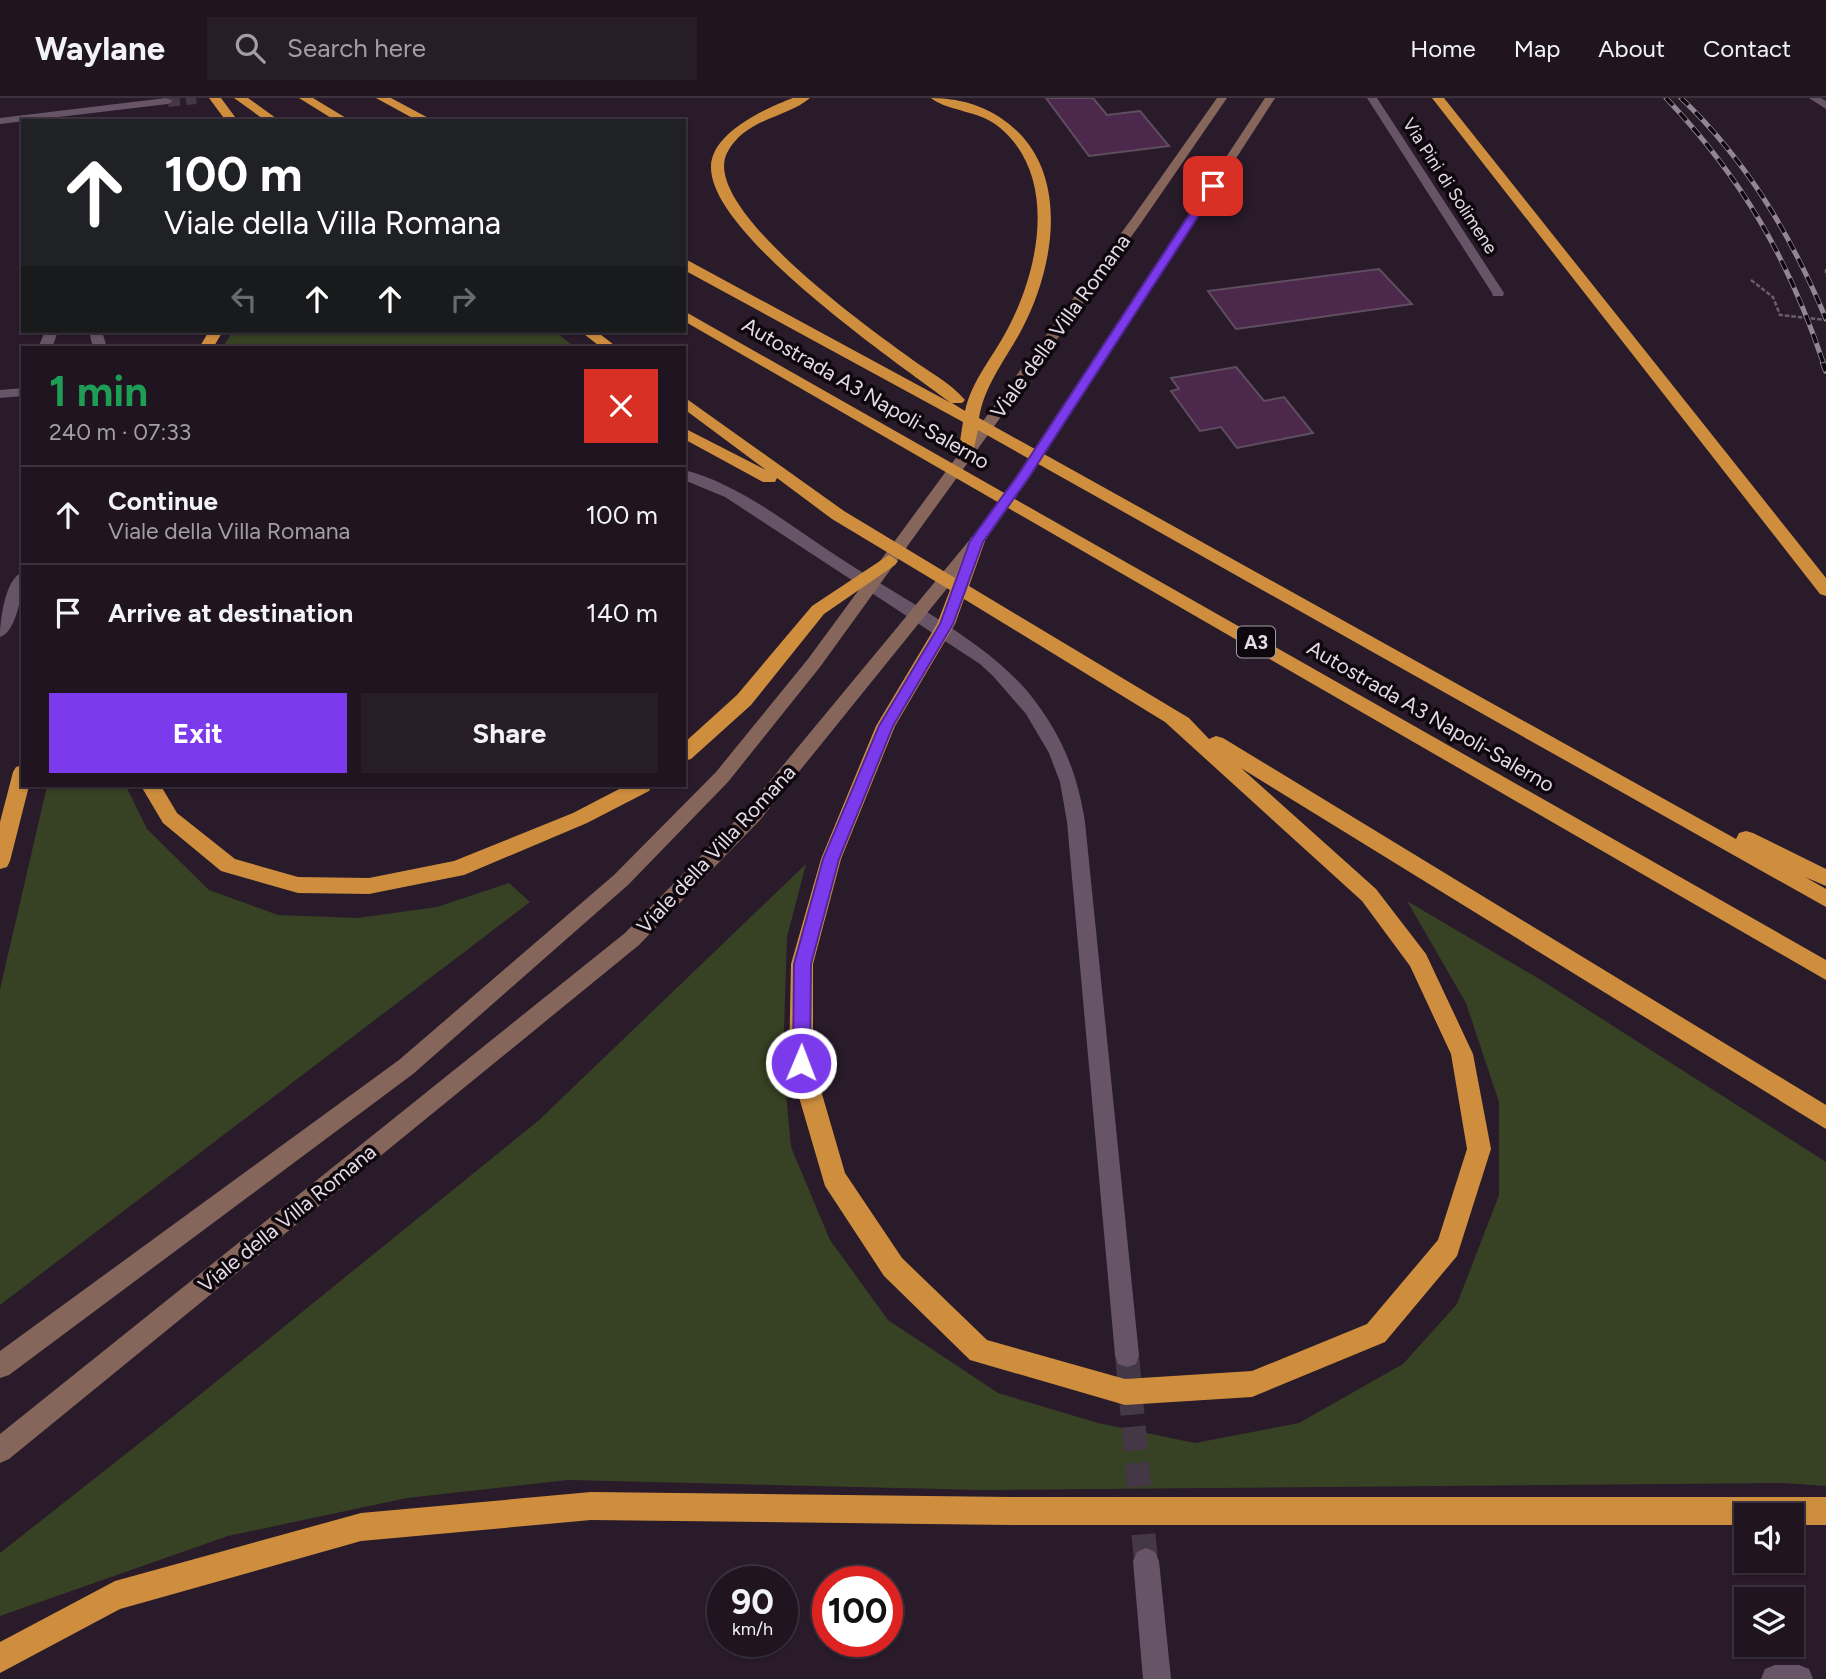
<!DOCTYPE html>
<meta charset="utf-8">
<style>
:root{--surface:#1f1420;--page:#271d29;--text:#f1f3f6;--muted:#a19ea5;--line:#3c333e;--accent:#7c3aed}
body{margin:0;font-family:Figtree,sans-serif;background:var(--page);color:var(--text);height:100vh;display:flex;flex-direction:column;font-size:26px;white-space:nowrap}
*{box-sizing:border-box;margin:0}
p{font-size:23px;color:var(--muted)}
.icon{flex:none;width:38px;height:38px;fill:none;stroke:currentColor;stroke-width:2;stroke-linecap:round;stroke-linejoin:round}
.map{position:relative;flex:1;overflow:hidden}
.drawer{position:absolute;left:21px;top:248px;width:665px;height:441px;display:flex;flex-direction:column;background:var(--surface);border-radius:0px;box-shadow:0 2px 5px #0004,0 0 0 2px var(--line)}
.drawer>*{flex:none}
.banner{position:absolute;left:21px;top:21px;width:665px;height:214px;border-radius:0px;box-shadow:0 2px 5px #0004,0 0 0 2px var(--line);background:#202124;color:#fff;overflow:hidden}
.tools{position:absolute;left:1734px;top:1405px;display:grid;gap:14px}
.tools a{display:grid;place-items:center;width:70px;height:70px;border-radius:0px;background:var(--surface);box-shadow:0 2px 5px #0004,0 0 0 2px var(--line);font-size:35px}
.speed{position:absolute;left:707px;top:1468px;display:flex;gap:14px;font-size:35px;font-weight:700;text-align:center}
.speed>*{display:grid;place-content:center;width:91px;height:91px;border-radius:50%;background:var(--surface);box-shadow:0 2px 5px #0004,0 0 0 2px var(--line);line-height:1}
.speed small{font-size:18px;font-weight:400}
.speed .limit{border:10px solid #d22;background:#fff;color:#111}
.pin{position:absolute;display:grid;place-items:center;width:60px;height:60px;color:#fff;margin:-30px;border-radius:14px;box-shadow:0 4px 10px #0006}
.me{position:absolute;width:77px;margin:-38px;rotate:1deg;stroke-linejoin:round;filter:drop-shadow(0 0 5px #0008)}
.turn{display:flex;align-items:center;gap:24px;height:147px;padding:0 28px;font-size:32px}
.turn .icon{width:91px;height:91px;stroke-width:2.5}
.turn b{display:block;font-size:49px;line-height:60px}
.lanes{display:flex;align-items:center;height:66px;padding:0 28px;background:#0003;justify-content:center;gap:35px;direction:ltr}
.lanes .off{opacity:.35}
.round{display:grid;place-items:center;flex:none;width:74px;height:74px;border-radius:0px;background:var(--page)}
.head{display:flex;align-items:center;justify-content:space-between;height:119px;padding:0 28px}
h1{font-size:42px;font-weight:700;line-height:52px;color:#1e9e55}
.button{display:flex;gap:14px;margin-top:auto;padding:14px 28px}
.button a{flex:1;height:80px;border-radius:0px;background:var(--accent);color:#fff;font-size:28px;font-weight:700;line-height:80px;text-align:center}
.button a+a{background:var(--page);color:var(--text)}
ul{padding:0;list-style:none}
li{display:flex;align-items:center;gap:21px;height:98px;padding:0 28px;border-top:2px solid var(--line)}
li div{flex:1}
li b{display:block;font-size:26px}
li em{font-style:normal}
header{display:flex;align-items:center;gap:42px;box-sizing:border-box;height:98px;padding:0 35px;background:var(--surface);border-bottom:2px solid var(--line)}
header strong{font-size:33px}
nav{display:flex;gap:38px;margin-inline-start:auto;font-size:24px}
.search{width:490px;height:63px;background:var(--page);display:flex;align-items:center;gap:18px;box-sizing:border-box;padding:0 24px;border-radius:0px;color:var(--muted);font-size:26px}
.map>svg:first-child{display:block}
.green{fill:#374123}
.building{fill:#4c284d;stroke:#5f4e5f;stroke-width:2}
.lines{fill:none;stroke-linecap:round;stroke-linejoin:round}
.minor-tunnel-far1{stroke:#453846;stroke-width:12;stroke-dasharray:12 6;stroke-linecap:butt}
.minor-tunnel{stroke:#453846;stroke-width:24;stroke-dasharray:24 12;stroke-linecap:butt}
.path{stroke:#6b5e6b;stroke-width:2.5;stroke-dasharray:4.5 2;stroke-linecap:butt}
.service{fill:#675567;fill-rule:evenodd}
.minor{fill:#675567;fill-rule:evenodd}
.secondary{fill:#86665b;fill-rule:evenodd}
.motorway{fill:#ce8e3e;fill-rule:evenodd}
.rail-far1-casing{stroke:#918692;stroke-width:5}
.rail-casing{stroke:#918692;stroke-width:6}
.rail-far1{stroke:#0e080e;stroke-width:3.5;stroke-dasharray:10;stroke-linecap:butt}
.rail{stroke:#0e080e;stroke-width:4.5;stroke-dasharray:12;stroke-linecap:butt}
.route{fill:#7c3aed;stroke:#51269a;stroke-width:2}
.labels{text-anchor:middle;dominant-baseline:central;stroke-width:7;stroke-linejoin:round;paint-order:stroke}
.far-street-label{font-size:18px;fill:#e5dbe5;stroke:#0e080e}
.shield{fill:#0e080e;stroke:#a49ca4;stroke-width:2}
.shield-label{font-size:19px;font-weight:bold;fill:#e5dbe5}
.street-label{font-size:21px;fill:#e5dbe5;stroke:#0e080e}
</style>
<header>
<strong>Waylane</strong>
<div class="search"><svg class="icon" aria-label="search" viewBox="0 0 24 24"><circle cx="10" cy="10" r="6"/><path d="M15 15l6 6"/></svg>Search here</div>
<nav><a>Home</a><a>Map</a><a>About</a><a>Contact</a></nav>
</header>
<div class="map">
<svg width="1826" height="1581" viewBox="0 0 1826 1581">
<rect width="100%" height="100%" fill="#291b2a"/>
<path class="green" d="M233 233H554L576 250H222Z
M47 688H126L147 731 209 792 278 817 357 820 437 809 509 785 530 804 0 1207V891Z
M806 766 787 839 783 964 791 1049 830 1142 888 1222 998 1295 1098 1325 1195 1345 1299 1325 1403 1266 1457 1206 1499 1097V1004L1466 905 1407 803 1541 882 1826 1064V1388L1784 1385 980 1392 568 1382 407 1400 228 1438 0 1518V1455L165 1325 538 1023Z"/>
<path class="building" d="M1046 0H1093L1107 17 1140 13 1169 48 1089 58Z
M1379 171 1412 206 1236 231 1208 193Z
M1236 269 1264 303 1284 299 1313 335 1237 350 1221 329 1200 333 1171 293 1179 291 1171 280Z"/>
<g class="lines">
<path class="minor-tunnel-far1" d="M168 3 196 0"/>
<path class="minor-tunnel" d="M1127 1257 1146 1463"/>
<path class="path" d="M1826 171V178
M1751 182 1773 199 1780 217 1826 222"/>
<path class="service" d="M1367 0H1377L1504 195 1503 198H1493L1492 195Z
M1809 0H1821L1826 3V11Z"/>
<path class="minor" d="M166 0 173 3 168 6 0 26V20Z
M45 233H58L52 250H38Z
M89 233H102L107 250H93Z
M23 290V298L0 300V292Z
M684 372C741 386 797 433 846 464 903 501 985 543 1028 594 1061 635 1077 673 1085 724L1139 1257 1136 1266 1127 1269 1118 1266 1115 1257 1067 724 1060 684 1049 655 1026 616 993 578 980 566 725 399 684 382Z
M23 474C23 490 18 533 0 539 0 522 5 480 23 474Z
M1146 1450 1155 1454 1159 1463 1171 1581H1143L1133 1463 1137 1454Z
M1775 1567H1799L1809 1571 1813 1581H1761L1765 1571Z"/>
<path class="secondary" d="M1217 0H1227L1141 125 820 569 728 684 628 787 413 976 9 1277 0 1280V1253L399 962 614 777 716 674 808 561 1133 119Z
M1265 0H1275L1030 379 982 447 760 722 639 847 9 1361 0 1365V1336L625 835 746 712 972 439 1017 377Z"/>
<path class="motorway" d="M209 0H221L238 23H226Z
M234 0H248L280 23H266Z
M299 0H313L351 23H336Z
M376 0H391L434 23H418Z
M793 0H810C787 20 745 20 727 55 700 109 866 228 906 257 924 271 950 284 965 302L962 305H952L965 313C972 282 993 259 1007 232 1039 173 1059 78 999 29 979 12 949 14 931 0 966 0 998 12 1022 38 1068 89 1052 173 1023 229 1007 260 985 285 979 320L1736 741 1739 735 1746 733 1753 735 1826 771V788L1805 779 1826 791V809L978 332 972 359H960L958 356 963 324 684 172V162L689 163 951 305C898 265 710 137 711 69 711 35 766 10 793 0Z
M1432 0H1444L1826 480V498L1820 496Z
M684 213 1826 862V882L684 223Z
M209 233H223L213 250H199Z
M580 233H596L618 250H602Z
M684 299 844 413 955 480 971 439H983L985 443 969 488 1189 620 1209 641 1216 638 1223 640 1826 1007V1031L1241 670 1376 791 1426 856 1473 956 1491 1051 1457 1158 1385 1244 1252 1299 1125 1307 970 1262 884 1178 825 1088 789 965 791 866 821 761 876 628 937 526 950 492 832 421 777 380 775 384H763L684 341V330L766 372 684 311ZM964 501 1165 624 1362 803 1410 868 1451 956 1467 1051 1438 1142 1367 1226 1252 1273 1125 1281 987 1242 902 1160 845 1075 813 965V866L841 761 895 628 955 526Z
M889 457 898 463 895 467 824 516 751 607 691 661 684 663V645L737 597 812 508Z
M23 667V688H29L10 763 7 769 0 771V724L13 674 16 669Z
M141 688H161L177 715 235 761 298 779 369 780 454 763 573 715 625 688H652L649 693 587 725 464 777 369 796 298 795 221 773 163 725Z
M591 1394 1010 1399H1826V1427H1792V1418H1746V1427H1010L591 1422 361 1443 120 1511 0 1575V1544L115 1483 361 1415Z"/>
<g class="rail-far1-casing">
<path id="rail-far1" d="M1666 0C1743 81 1789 162 1824 267
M1681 0C1747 63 1791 137 1826 221"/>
</g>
<g class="rail-casing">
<path id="rail" d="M1823 265 1826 273"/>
</g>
<use href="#rail-far1" class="rail-far1"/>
<use href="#rail" class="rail"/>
</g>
<path class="route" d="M1213 85 1218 88 1029 379 983 444 953 526 893 628 839 761 811 866 810 965 808 971 801 973 795 971 793 965 794 866 823 761 879 628 940 526 970 443 1018 377 1208 88Z"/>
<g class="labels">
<g class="far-street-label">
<text transform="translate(1450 88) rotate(57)">Via Pini di Solimene</text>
</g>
<rect class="shield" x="1237" y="528.5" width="38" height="31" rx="5"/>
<g class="shield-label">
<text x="1256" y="544">A3</text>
</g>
<g class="street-label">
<text transform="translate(1060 228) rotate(-54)">Viale della Villa Romana</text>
<text transform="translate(866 295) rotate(30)">Autostrada A3 Napoli-Salerno</text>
<text transform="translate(1431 618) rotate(30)">Autostrada A3 Napoli-Salerno</text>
<text transform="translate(716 751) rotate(-47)">Viale della Villa Romana</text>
<text transform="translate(287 1120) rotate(-39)">Viale della Villa Romana</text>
</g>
</g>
</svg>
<div class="tools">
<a><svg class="icon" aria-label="sound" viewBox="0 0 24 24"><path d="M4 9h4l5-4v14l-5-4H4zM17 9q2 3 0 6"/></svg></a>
<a><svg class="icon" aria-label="layers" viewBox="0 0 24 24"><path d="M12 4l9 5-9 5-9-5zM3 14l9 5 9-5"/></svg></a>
</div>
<div class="speed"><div>90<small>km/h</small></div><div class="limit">100</div></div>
<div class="pin" style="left:1213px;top:88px;background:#d93025"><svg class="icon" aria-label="arrive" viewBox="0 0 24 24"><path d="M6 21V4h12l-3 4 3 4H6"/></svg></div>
<svg class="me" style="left:801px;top:965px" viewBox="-20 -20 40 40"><circle r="17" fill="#7c3aed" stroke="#fff" stroke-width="3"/><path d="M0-11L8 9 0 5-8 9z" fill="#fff"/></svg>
<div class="banner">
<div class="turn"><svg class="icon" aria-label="ahead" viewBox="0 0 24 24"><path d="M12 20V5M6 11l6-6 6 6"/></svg><div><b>100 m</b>Viale della Villa Romana</div></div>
<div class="lanes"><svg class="icon off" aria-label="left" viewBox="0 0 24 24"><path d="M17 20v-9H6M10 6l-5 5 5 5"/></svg><svg class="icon" aria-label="ahead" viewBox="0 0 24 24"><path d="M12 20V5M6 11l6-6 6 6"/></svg><svg class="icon" aria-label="ahead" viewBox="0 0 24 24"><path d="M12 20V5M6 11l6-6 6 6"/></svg><svg class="icon off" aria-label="right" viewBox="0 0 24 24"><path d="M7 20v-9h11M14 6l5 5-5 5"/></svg></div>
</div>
<section class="drawer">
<div class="head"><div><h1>1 min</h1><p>240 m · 07:33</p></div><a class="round" style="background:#d93025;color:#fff"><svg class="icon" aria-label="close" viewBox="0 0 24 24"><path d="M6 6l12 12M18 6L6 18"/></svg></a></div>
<ul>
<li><svg class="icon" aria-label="ahead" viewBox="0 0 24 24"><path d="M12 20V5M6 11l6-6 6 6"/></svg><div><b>Continue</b><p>Viale della Villa Romana</p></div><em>100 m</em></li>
<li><svg class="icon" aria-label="arrive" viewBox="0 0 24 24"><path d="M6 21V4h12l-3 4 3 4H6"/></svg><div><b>Arrive at destination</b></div><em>140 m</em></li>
</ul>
<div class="button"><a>Exit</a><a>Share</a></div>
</section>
</div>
